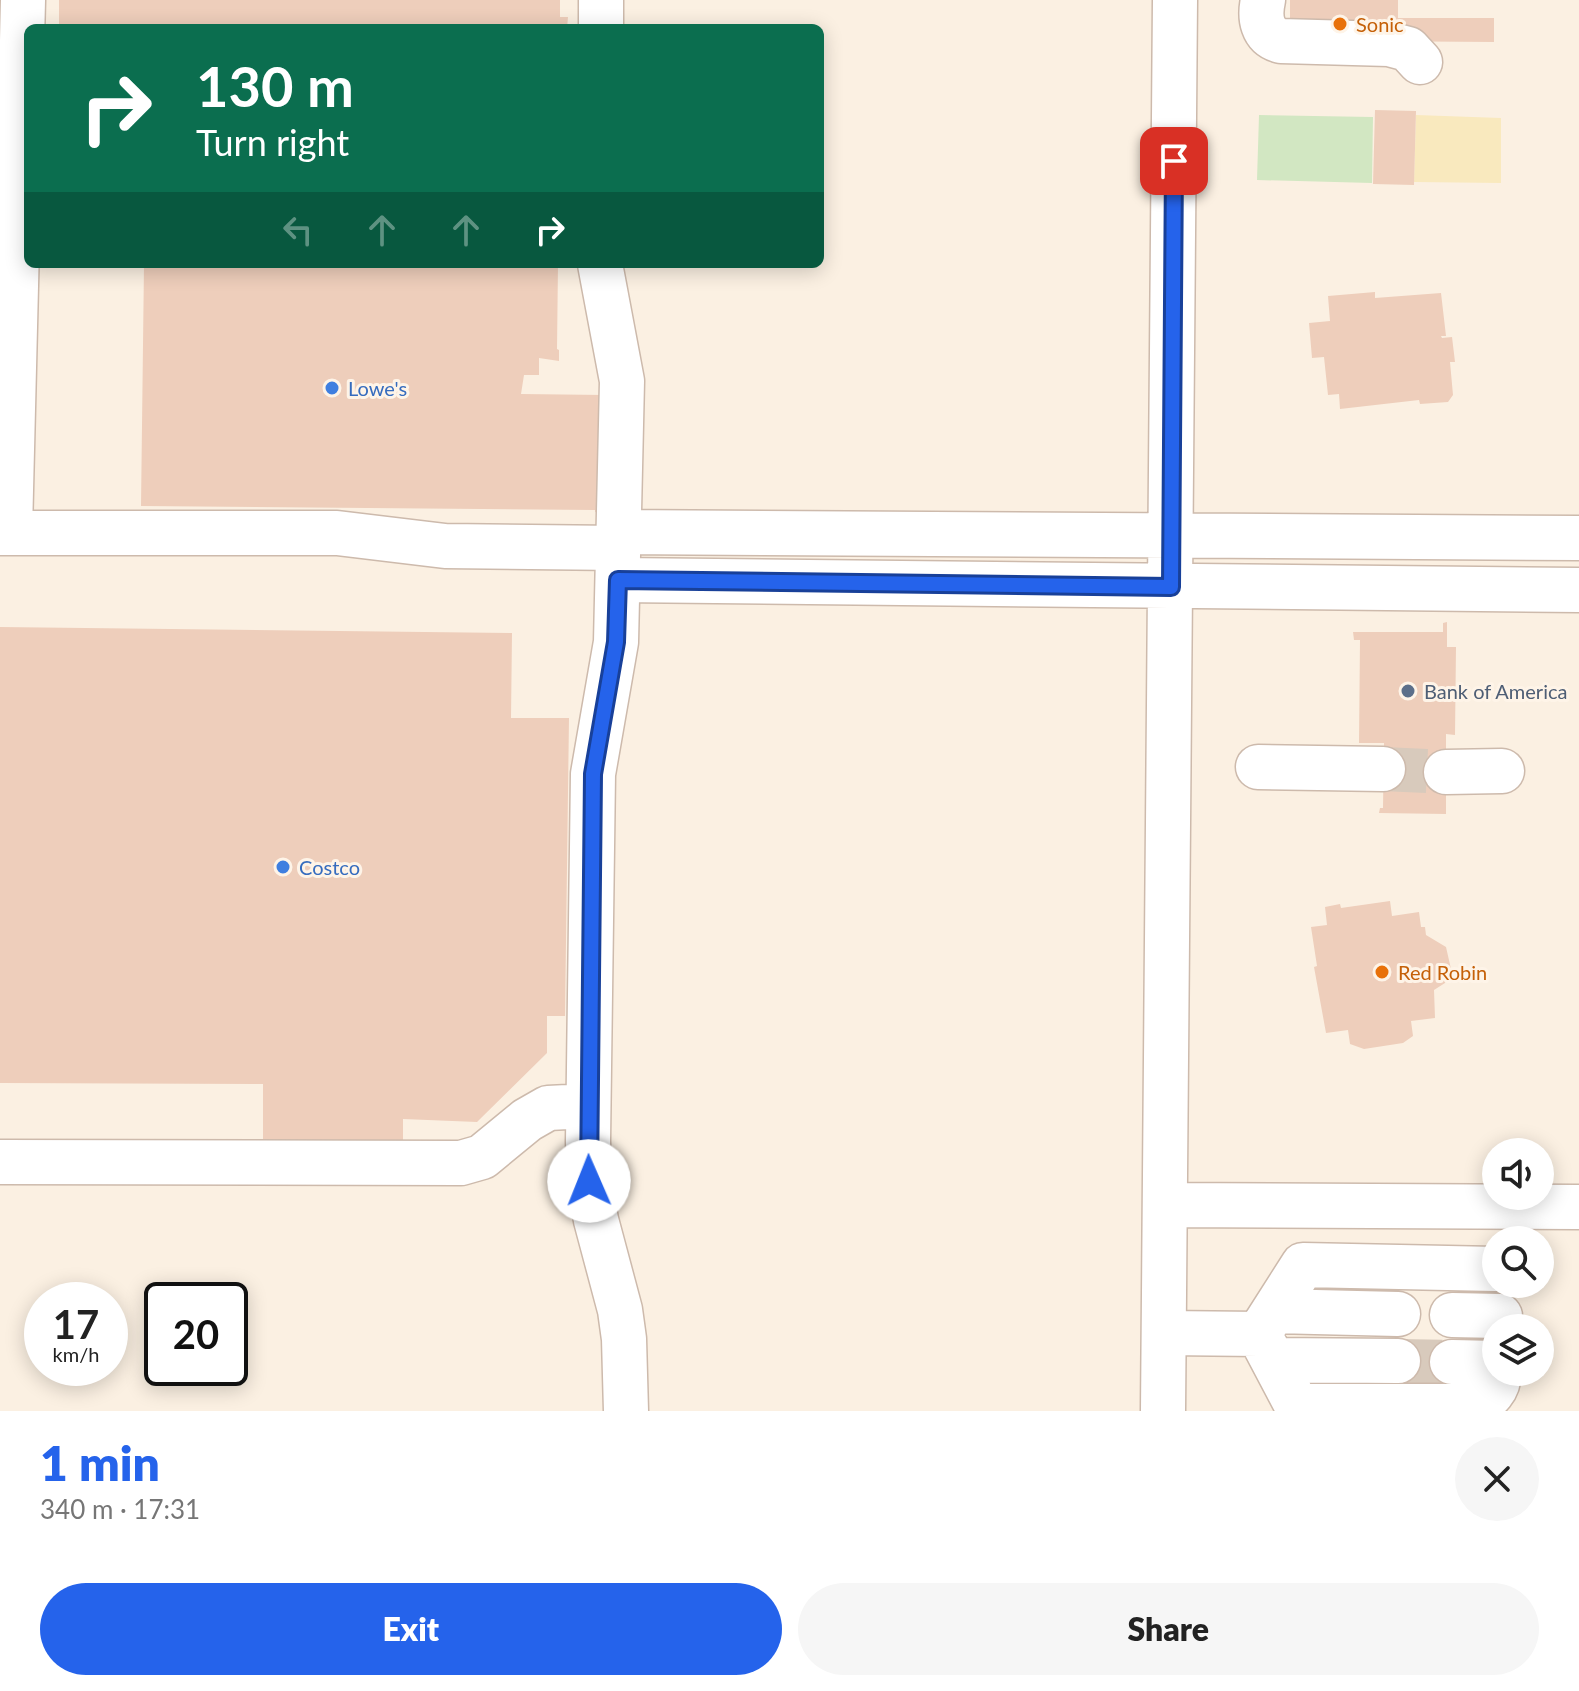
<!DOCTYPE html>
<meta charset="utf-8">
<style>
:root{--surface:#fff;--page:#f6f6f6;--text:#222;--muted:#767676;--accent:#2563eb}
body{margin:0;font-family:Lato,sans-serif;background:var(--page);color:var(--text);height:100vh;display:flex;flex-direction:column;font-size:30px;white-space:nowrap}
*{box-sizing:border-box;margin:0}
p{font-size:26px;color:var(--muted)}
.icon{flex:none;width:44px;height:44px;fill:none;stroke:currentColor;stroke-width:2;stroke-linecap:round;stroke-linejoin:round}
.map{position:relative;height:1411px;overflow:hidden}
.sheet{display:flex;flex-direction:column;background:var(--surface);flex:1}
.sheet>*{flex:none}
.top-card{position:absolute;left:24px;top:24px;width:800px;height:244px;border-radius:12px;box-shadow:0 4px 20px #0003;background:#0b6e4f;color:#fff;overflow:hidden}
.fabs{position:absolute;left:1482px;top:1138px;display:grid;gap:16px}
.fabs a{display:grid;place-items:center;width:72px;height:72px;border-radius:50%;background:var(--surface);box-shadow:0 4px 20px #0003;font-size:40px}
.speed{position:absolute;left:24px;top:1282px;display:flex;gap:16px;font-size:40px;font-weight:700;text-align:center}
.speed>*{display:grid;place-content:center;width:104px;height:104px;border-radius:50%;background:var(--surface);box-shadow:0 4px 20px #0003;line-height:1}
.speed small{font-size:20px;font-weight:400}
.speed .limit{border:4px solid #111;border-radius:12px;background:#fff;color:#111}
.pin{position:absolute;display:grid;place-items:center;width:68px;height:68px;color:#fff;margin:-34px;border-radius:16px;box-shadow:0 4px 12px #0006}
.me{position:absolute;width:88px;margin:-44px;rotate:359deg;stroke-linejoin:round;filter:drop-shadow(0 0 6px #0008)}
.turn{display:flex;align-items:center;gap:28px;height:168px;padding:0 40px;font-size:36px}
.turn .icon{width:104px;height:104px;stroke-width:2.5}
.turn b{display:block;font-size:56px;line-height:68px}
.lanes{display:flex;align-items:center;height:76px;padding:0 40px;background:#0003;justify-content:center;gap:40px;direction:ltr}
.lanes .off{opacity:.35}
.round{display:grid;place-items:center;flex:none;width:84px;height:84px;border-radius:42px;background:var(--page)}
.overview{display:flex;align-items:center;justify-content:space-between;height:136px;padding:0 40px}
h1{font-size:48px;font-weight:800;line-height:60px;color:var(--accent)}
.cta{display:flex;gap:16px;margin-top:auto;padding:16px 40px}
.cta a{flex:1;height:92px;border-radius:48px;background:var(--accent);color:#fff;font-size:32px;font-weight:800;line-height:92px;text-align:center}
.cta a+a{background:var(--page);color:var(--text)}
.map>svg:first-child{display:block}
.green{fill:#d2e7c2}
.sand{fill:#f9e9be}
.building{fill:#eecebb}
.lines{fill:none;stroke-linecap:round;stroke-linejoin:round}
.minor-tunnel{stroke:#d8cabc;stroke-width:44;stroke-dasharray:44 22;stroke-linecap:butt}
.minor-casing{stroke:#cdbaac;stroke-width:47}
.minor{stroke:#fff;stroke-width:44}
.route-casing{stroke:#184099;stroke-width:20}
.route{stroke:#2563eb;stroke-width:14}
.food-dot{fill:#e8710a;stroke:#fef4e8;stroke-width:3}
.shop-dot{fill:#3f7fe0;stroke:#fef4e8;stroke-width:3}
.service-dot{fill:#5c6f8a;stroke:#fef4e8;stroke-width:3}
.labels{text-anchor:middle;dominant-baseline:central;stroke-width:6;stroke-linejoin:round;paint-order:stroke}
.food-label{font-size:20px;fill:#c56008;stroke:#fef4e8;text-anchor:start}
.shop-label{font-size:20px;fill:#366cbe;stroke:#fef4e8;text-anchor:start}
.service-label{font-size:20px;fill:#4e5e75;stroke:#fef4e8;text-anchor:start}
</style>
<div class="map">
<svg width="1579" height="1411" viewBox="0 0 1579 1411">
<rect width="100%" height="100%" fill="#fbf0e2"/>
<path class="green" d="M1259 115 1373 117 1372 183 1257 180Z"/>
<path class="sand" d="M1416 115 1501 118V183L1414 182Z"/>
<path class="building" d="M59 0H560V17H568L567 28H59Z
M1290 0H1398V18H1494V42L1355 41 1290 19Z
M1375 110 1416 111 1414 185 1373 184Z
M144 264H558L557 349 559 350V361L539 358V375H524L521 394 605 395 604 513 595 512V510L141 506Z
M1375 292V298L1441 293 1446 336H1441L1442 338 1452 337 1455 362H1450L1453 395 1448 402 1420 404 1419 400 1340 409 1339 394 1328 395 1324 357 1312 358 1309 323 1330 321 1328 296Z
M1447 622V647H1456L1455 735 1446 734V814L1379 813 1380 808H1383L1384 743H1359L1360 640H1354L1353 632H1443V623Z
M0 627 512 633 511 718H569L565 1016H547V1053L477 1122 403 1119V1142L263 1140V1084L0 1083Z
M1390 901 1392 916 1419 912 1421 927H1425L1426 935 1446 947 1451 969 1445 983 1434 990 1435 1018 1411 1021 1413 1036 1403 1043 1364 1049 1350 1044 1348 1030 1326 1033 1314 967 1317 966 1311 927 1327 925 1325 907 1340 904 1341 908Z"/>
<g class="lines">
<path class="minor-tunnel" d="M1383 769 1446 772
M1398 1361 1452 1362"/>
<g class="minor-casing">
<path id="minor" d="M1263 0C1259 18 1262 36 1281 41L1389 44 1408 49 1420 62
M601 28V0
M600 264 622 381 616 642 593 774 588 1141 589 1181 596 1220 620 1310 624 1339 626 1411
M10 531 23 0
M619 532 1579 538
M0 533H337L445 546 619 548
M618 580 1579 590
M1258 767 1383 769
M1446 772 1502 771
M0 1162 461 1163 482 1157 527 1120 548 1108 588 1106
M1166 1205 1579 1207
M1274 1311 1398 1314
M1452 1315 1500 1316
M1166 1333 1259 1334
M1259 1334 1297 1406H1474C1489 1398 1499 1390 1499 1372
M1259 1334 1303 1265 1496 1269
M1273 1360 1398 1361
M1452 1362 1496 1363
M1163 1411 1175 0"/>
</g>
<use href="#minor" class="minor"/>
</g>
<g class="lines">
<g class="route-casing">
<path id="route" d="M589 1181 593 774 616 642 618 580 1171 587 1174 161"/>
</g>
<use href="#route" class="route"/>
</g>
<g class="food-dot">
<circle cx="1340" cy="24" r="8"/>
<circle cx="1382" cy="972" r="8"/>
</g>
<g class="shop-dot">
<circle cx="332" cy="388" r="8"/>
<circle cx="283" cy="867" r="8"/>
</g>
<circle class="service-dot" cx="1408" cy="691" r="8"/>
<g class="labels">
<g class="food-label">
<text x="1356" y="24">Sonic</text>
<text x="1398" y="972">Red Robin</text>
</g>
<g class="shop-label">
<text x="348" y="388">Lowe's</text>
<text x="299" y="867">Costco</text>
</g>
<g class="service-label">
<text x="1424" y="691">Bank of America</text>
</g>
</g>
</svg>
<div class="fabs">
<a><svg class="icon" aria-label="sound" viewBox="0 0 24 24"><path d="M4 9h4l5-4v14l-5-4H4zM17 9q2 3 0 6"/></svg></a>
<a><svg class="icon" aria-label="search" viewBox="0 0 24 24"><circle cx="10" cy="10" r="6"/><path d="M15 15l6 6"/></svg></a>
<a><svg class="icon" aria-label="layers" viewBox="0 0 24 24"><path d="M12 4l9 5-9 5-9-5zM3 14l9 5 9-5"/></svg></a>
</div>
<div class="speed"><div>17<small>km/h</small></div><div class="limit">20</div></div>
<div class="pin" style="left:1174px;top:161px;background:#d93025"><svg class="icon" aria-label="arrive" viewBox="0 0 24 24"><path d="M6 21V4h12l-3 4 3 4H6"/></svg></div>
<svg class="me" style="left:589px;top:1181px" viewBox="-20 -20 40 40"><circle r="19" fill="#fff"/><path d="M0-13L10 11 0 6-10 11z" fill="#2563eb"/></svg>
<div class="top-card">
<div class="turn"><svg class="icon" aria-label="right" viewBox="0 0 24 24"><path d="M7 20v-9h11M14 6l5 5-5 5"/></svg><div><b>130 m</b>Turn right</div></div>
<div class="lanes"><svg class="icon off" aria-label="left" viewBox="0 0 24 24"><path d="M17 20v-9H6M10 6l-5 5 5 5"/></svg><svg class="icon off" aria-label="ahead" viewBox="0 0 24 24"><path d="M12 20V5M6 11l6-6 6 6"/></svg><svg class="icon off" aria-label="ahead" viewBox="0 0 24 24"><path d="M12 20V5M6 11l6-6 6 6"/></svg><svg class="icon" aria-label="right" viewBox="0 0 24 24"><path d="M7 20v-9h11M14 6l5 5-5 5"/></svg></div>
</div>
</div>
<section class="sheet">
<div class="overview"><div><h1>1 min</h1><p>340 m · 17:31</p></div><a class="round"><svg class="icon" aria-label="close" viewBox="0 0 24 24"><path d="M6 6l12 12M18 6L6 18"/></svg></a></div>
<div class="cta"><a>Exit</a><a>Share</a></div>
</section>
